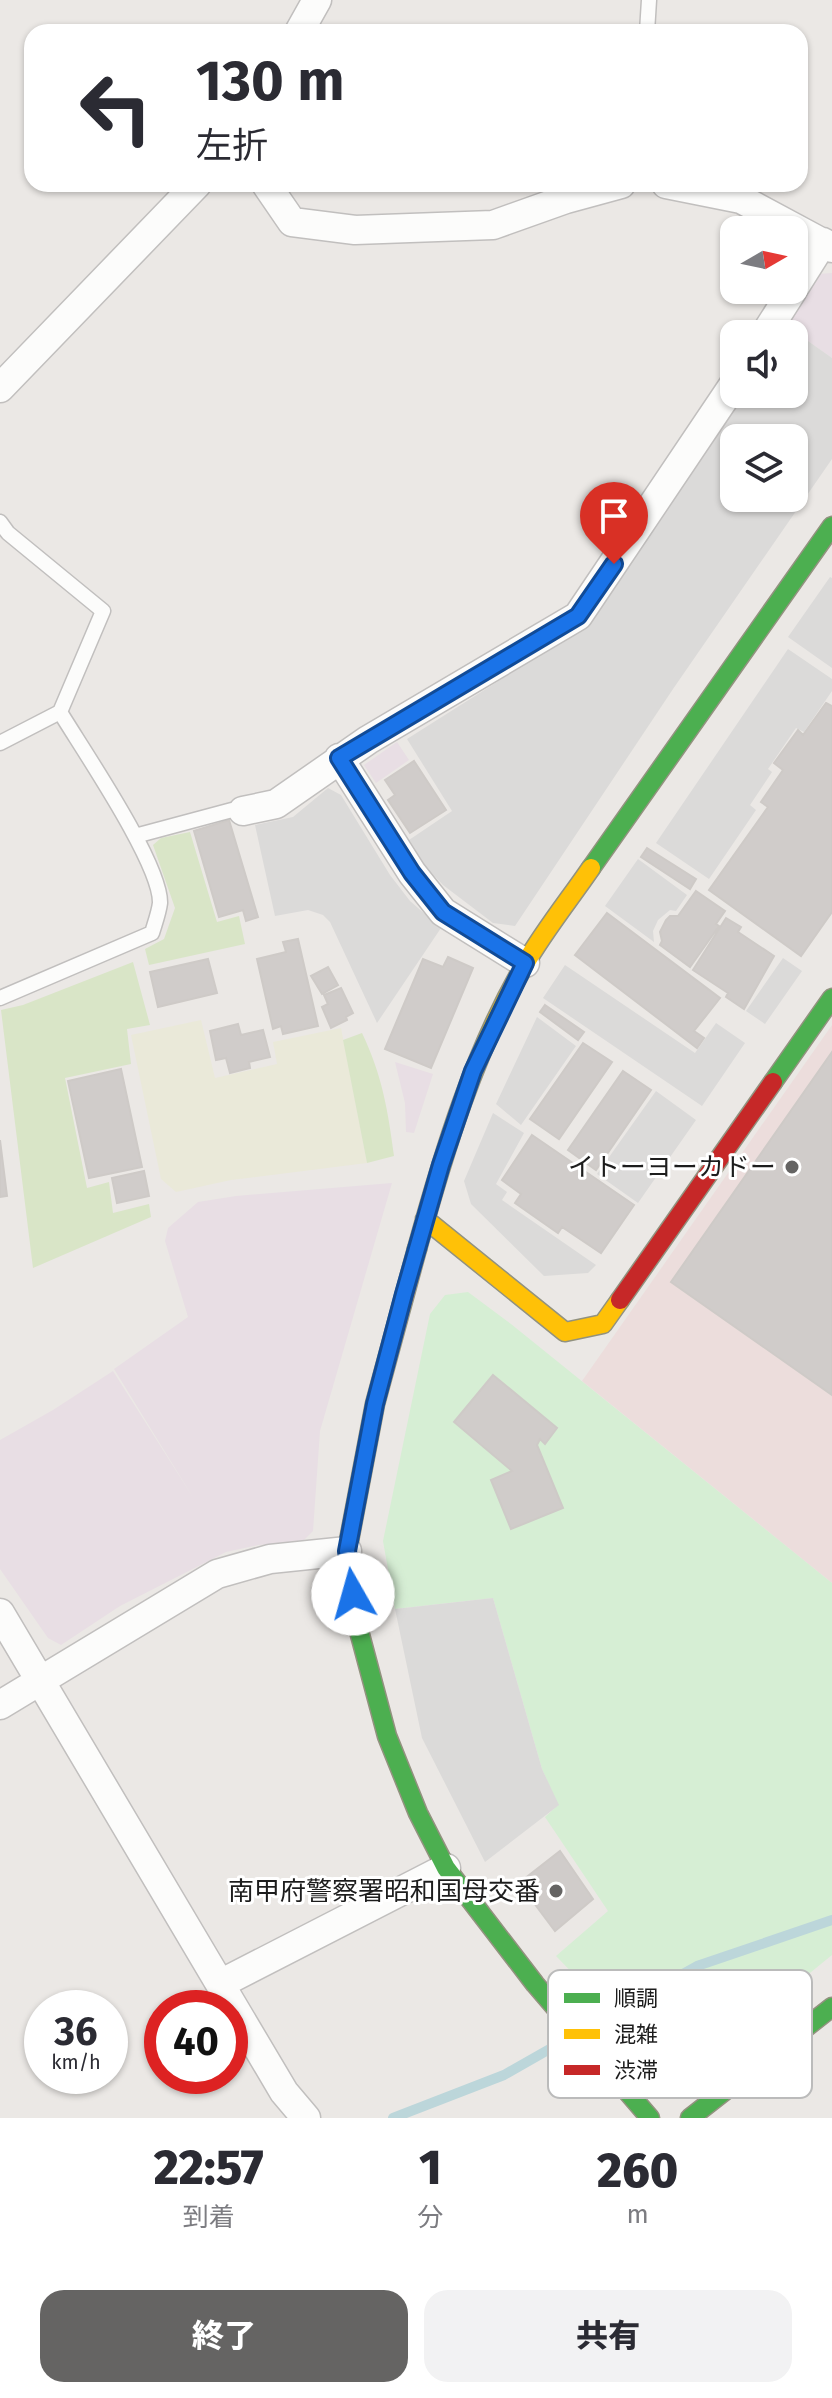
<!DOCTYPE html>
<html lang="ja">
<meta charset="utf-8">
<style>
:root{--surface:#fff;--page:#f2f2f3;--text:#2b2b33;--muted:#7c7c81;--accent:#656463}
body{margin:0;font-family:"Fira Sans","Noto Sans JP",sans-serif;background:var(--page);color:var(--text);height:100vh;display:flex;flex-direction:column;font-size:30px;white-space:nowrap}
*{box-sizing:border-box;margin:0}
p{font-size:26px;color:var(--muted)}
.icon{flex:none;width:44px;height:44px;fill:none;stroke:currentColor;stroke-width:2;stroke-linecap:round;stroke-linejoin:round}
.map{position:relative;height:2118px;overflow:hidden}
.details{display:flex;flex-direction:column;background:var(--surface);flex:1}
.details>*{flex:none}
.guide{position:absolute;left:24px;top:24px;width:784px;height:168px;border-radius:24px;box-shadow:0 2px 6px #0004;background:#fff;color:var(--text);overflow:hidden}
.needle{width:52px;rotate:81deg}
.buttons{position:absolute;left:720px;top:216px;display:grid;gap:16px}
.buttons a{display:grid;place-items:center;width:88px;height:88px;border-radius:16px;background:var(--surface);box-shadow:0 2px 6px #0004;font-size:40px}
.speed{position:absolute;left:24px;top:1990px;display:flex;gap:16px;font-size:40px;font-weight:700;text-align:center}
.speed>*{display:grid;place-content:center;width:104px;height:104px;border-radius:50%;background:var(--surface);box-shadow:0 2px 6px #0004;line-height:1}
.speed small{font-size:20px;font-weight:400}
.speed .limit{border:12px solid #d22;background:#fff;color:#111}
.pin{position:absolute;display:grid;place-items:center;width:68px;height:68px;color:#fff;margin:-82px -34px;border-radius:50% 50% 50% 0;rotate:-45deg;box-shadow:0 0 8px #0007}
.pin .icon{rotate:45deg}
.me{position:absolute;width:88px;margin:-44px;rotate:353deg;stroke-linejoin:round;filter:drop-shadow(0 0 6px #0008)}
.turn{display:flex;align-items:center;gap:28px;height:168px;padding:0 40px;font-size:36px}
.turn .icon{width:104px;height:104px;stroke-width:2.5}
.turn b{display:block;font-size:56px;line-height:68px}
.eta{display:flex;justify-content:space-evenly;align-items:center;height:136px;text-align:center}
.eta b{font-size:48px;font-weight:800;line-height:56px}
.action{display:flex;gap:16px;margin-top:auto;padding:16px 40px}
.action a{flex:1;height:92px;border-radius:24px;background:var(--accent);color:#fff;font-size:32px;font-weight:800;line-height:92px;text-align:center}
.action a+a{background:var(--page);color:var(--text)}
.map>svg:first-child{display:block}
.commercial{fill:#ecdddc}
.industrial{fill:#e8dee4}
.farmland{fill:#eae9d9}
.grass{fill:#d9e5c7}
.park{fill:#d6eed4}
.parking{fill:#dbdad9;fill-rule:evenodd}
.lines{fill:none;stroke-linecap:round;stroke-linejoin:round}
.stream{stroke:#bcd6da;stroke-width:10}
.building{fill:#d0ccca;stroke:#cecac7;stroke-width:2}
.lane-casing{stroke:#c1bfbe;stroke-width:17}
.street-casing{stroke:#c1bfbe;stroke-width:31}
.fast-casing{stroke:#92927f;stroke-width:21}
.slow-casing{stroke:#92927f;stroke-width:21}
.jam-casing{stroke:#92927f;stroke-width:21}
.lane{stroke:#fcfcfb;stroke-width:14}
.street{stroke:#fcfcfb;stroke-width:28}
.fast{stroke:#4caf50;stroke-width:18}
.slow{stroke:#ffc107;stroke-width:18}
.jam{stroke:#c62828;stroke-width:18}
.route-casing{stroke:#114b97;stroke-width:20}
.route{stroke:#1a73e8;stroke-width:14}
.poi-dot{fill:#656463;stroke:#fff;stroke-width:3}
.labels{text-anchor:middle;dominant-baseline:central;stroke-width:6;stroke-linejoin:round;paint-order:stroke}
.poi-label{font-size:26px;fill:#1d1d1d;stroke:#fff;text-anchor:end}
.key{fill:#fff;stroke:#bbb;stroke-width:2}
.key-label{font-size:22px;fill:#1d1d1d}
</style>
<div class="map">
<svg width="832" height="2118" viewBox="0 0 832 2118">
<rect width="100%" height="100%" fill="#ebe8e5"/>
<path class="commercial" d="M832 1025V1583L582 1381Z"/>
<path class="industrial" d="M832 273V358L784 324 818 274Z
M397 742 409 760 376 783 364 765Z
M395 1062 433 1074 414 1133 406 1132 405 1103Z
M392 1183 320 1431 313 1531 302 1542 258 1545 226 1552 120 1606 61 1645 48 1638 0 1569V1440L53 1410 113 1371 194 1499 114 1369 188 1317 165 1241 168 1228 198 1202 236 1196Z"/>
<path class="farmland" d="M201 1020 215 1078 277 1064 273 1042 341 1028 367 1163 231 1180 176 1192 161 1179 131 1035Z"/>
<path class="grass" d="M190 832 217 922 239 916 245 944 149 965 145 949 164 939 175 908 153 845 161 838Z
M133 962 150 1025 127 1029 131 1064 65 1078 87 1188 109 1182 113 1213 149 1204 151 1217 33 1268 1 1010 23 1005Z
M362 1033C382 1075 388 1110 394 1156L367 1163 343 1040Z"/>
<path class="park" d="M468 1292 511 1324 832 1583V1955L719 2047 647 2050 556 1956 608 1911 545 1817 558 1805 542 1769 493 1598 395 1609 383 1541 430 1314 445 1295Z"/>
<path class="parking" d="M784 324 832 358V459L673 689 515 926 493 923 443 885 424 865 409 840 452 811 407 739 584 627 738 394H794V334H778ZM734 438H794V498H734Z
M830 577 832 578V668L788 637Z
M788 649 832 679V691L804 732 796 728 768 769 772 772 750 805 756 810 709 879 656 843Z
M328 788 341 795 390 875 410 901 441 928 377 1023 330 922 323 915 308 910 275 916 255 825 293 817Z
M638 859 687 895 676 911 670 910 658 920 653 931 654 942 605 906Z
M783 958 802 971 765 1024 746 1011Z
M565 965 695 1053 716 1023 745 1043 702 1106 543 998Z
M537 1017 576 1046 521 1125 496 1104Z
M656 1091 696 1120 638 1203 597 1174Z
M493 1113 524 1133 496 1184 507 1192 502 1200 596 1265 588 1273 544 1276 471 1204 464 1181Z
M493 1598 542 1769 559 1805 485 1862 422 1738 395 1609Z"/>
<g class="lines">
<path class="stream" d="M586 2028 697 1966 832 1920
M393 2118 504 2075 569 2038"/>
</g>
<path class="building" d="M826 703 832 706V912L801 956 709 890 768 807 761 802 783 770 774 763 798 730 803 735Z
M414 761 446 810 410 833 388 800 395 795 385 780Z
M229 820 258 917 246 921 243 910 219 917 194 831Z
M647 848 696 879 690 889 641 857Z
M696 891 725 911 716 924 719 926 690 967 660 945 662 941 660 932 666 920 670 916H678Z
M607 913 720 998 694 1031 704 1038 697 1048 575 955Z
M726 918 741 927 738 932 774 956 744 1009 726 997 728 993 693 970Z
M298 939 318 1026 283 1034 281 1026 273 1029 257 959 286 952 283 942Z
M448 957 473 968 431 1068 385 1049 423 959 443 967Z
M208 959 217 993 158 1007 150 972Z
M328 967 338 985 322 994 311 976Z
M341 988 353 1013 346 1017 347 1020 331 1028 322 1007 328 1004 324 995Z
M545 1005 584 1032 578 1040 540 1012Z
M238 1024 241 1035 263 1030 270 1057 249 1062 250 1068 230 1073 226 1058 216 1060 210 1031Z
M583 1043 612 1062 559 1139 530 1119Z
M832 1052V1395L671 1282Z
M121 1069 142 1167 89 1178 68 1081Z
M623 1071 651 1090 596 1170 568 1150Z
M532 1135 634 1205 601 1253 562 1227 558 1233 515 1203 521 1194 502 1180Z
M0 1140 7 1196 0 1197Z
M144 1171 149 1196 117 1203 112 1178Z
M493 1375 557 1428 545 1444 540 1439 537 1445 563 1508 511 1529 491 1480 512 1471 454 1422Z
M560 1851 593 1899 555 1931 519 1883Z"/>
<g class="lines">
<g class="lane-casing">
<path id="lane" d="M647 32 649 0
M0 522 8 533 103 611 60 712 0 743
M135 836 232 810 243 811
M0 998 152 933C155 923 159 912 160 903 161 864 83 750 60 712"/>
</g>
<g class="street-casing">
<path id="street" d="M299 32 317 0
M266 184 292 222 355 230 493 225 566 199 621 184
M666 184 741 199 832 248
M794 288 823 242
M765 334 793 290
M0 388 197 184
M339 758 412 873 443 912 525 963
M243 811 276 804 368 740 578 616 734 384
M0 1613 284 2092 306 2118
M0 1705 217 1574 270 1559 347 1551
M220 1984 446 1868"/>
</g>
<g class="fast-casing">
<path id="fast" d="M591 868 832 526
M773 1082 832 998
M349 1566 355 1616 387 1736 418 1813 446 1868 535 1984 650 2118
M690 2118 832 2007"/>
</g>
<g class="slow-casing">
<path id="slow" d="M425 1219 565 1332 603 1324 620 1300
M417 1249C444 1151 474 1052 525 964 544 931 569 900 591 868"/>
</g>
<g class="jam-casing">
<path id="jam" d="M620 1300 773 1082
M349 1566 347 1551 375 1404 417 1249"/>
</g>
<use href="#lane" class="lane"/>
<use href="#street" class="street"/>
<use href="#fast" class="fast"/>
<use href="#slow" class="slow"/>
<use href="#jam" class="jam"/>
</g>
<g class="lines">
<g class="route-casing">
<path id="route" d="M353 1594 347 1551 375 1404 404 1294 441 1165 473 1071 525 963 443 912 412 873 339 758 578 616 614 564"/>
</g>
<use href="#route" class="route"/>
</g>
<g class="poi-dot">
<circle cx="792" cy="1167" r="8"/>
<circle cx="556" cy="1891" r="8"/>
</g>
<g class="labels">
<g class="poi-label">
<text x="776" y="1167">イトーヨーカドー</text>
<text x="540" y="1891">南甲府警察署昭和国母交番</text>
</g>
</g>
<rect x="548" y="1970" width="264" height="128" rx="12" class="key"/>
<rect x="564" y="1993" width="36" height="10" fill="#4caf50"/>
<rect x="564" y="2029" width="36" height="10" fill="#ffc107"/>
<rect x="564" y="2065" width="36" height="10" fill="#c62828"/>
<g class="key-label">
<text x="614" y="2006">順調</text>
<text x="614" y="2042">混雑</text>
<text x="614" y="2078">渋滞</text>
</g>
</svg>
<div class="buttons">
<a><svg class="needle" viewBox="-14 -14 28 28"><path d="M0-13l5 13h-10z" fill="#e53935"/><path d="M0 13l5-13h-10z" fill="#7c7c81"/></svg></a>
<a><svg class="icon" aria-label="sound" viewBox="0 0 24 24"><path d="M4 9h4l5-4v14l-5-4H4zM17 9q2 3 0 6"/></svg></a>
<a><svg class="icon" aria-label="layers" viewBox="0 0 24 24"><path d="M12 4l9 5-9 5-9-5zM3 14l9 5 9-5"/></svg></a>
</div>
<div class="speed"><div>36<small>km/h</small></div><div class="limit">40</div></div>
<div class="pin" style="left:614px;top:564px;background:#d93025"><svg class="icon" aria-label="arrive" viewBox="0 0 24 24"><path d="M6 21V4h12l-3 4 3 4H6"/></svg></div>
<svg class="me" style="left:353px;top:1594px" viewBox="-20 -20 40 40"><circle r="19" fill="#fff"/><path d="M0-13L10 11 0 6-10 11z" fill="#1a73e8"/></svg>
<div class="guide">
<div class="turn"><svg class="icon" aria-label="left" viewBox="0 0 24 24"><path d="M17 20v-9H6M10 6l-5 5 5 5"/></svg><div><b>130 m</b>左折</div></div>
</div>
</div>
<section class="details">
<div class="eta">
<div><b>22:57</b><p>到着</p></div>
<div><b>1</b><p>分</p></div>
<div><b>260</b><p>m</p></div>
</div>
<div class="action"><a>終了</a><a>共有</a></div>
</section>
